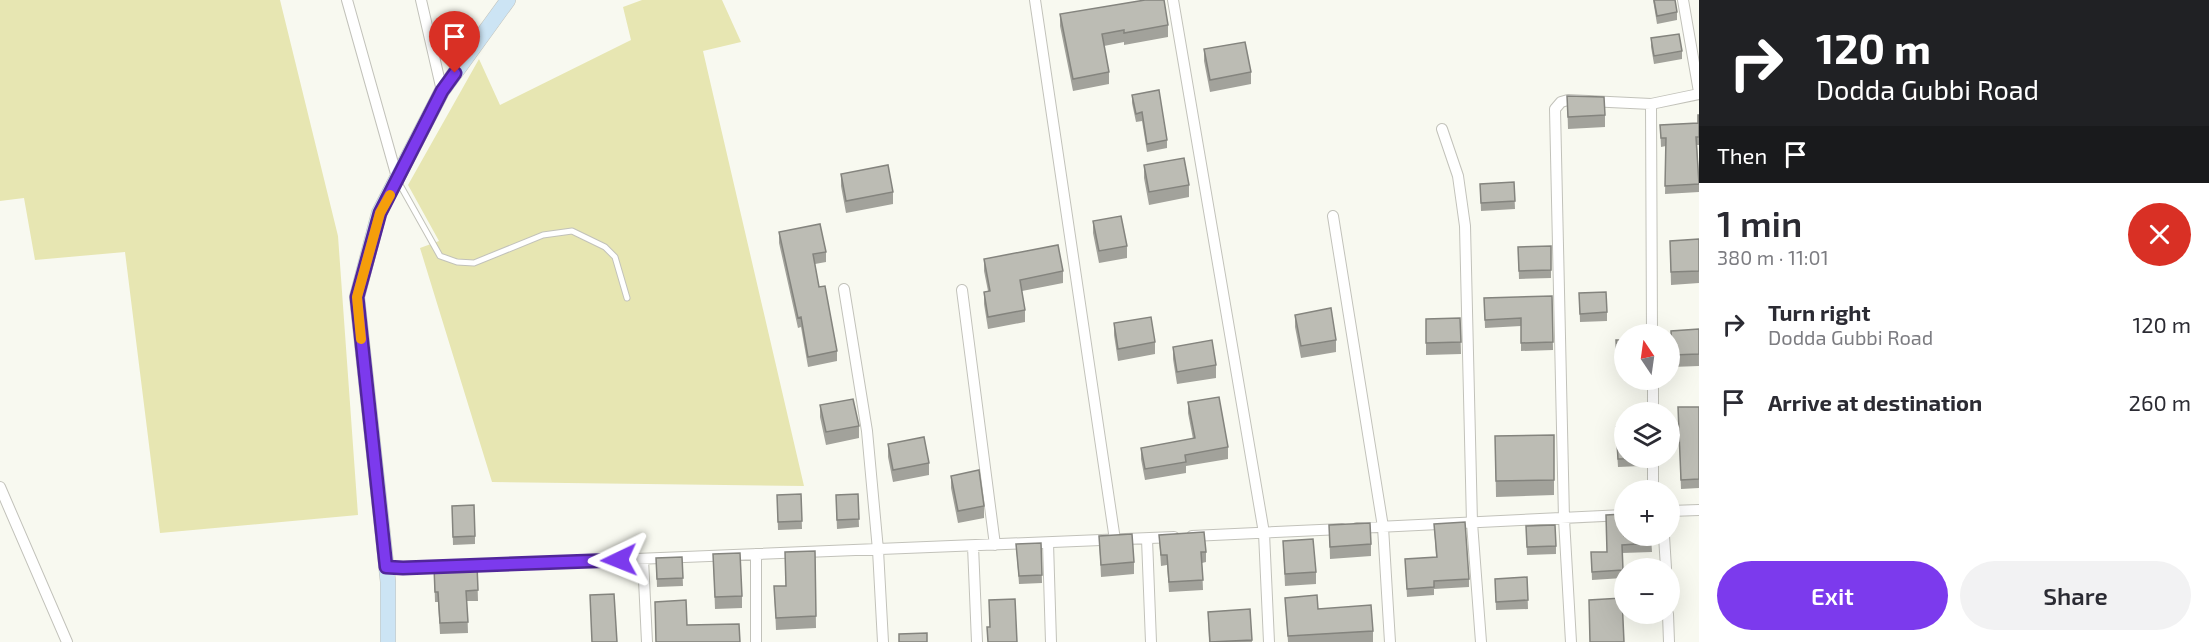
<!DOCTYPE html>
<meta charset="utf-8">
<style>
:root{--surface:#fff;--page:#f2f2f3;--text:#2b2b33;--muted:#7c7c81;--accent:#7c3aed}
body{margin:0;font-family:"Exo 2",sans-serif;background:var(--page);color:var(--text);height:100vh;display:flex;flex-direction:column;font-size:22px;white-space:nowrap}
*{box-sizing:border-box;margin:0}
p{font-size:20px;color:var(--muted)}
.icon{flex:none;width:33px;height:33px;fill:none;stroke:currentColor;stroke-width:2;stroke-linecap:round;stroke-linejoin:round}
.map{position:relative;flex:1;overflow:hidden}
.side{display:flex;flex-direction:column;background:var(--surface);width:510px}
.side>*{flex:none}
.hud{background:#202124;color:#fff;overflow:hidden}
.needle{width:39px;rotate:347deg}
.buttons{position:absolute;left:1614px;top:324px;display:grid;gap:12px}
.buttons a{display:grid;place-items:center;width:66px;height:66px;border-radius:50%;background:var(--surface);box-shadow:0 6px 24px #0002;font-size:30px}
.pin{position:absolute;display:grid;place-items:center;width:51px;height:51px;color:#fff;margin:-62px -26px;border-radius:50% 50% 50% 0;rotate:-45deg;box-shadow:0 0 6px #0007}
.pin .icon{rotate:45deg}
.me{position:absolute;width:66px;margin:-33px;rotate:268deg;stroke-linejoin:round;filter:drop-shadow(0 0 4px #0008)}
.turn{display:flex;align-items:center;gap:21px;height:126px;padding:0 18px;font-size:27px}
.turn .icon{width:78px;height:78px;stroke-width:2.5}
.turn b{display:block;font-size:42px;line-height:51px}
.then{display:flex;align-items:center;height:57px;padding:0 18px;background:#0003;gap:12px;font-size:22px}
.round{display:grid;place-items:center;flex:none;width:63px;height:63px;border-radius:32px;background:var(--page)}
.head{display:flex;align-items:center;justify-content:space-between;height:102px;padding:0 18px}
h1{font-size:36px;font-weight:600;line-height:45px}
.cta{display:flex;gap:12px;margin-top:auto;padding:12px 18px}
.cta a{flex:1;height:69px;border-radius:36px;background:var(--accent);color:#fff;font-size:24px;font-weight:600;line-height:69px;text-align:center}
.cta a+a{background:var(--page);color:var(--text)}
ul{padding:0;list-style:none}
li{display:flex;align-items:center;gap:18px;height:78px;padding:0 18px}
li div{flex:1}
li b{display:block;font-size:22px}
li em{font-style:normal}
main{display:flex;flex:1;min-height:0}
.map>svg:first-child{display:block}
.green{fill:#e7e6b2}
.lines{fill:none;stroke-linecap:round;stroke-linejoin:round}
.lane-casing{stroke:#c2c2ba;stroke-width:7}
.street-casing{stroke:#c2c2ba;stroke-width:12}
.secondary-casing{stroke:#c2c2ba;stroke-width:16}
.lane{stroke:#fff;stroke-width:5}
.street{stroke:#fff;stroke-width:10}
.secondary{stroke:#cce4f4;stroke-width:15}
.wall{fill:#a2a29b}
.building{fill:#bcbcb4;stroke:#84847e;stroke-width:1.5}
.route-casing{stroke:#51269a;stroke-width:15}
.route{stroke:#7c3aed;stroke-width:10}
.slow{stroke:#f59e0b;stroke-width:10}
</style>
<main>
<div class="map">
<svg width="1699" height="642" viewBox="0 0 1699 642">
<rect width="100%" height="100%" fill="#f8f9f0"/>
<path class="green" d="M0 0H280L338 236 358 515 160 533 125 252 35 260 24 198 0 201Z
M642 0H722L741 42 703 51 804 486 492 482 420 248 439 241 408 185 479 59 500 105 631 40 623 7Z"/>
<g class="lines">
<g class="lane-casing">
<path id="lane" d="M399 183 440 256 457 262 474 263 543 235 572 231 605 247 615 257 627 298"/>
</g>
<g class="street-casing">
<path id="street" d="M347 0 398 181
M421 0 442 91
M1035 0 1115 540
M1173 0 1264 533 1269 642
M1683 0 1699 92
M1442 129 1458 176 1465 226 1472 523 1481 642
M1333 216 1383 527 1390 642
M844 289 867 431 878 550 883 642
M962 290 995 545
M1652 334 1651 104 1699 94
M1653 380V412
M1653 458V490
M0 487 67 642
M1670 511 1699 510
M1357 528 1624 515
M1192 536 1342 529
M1664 536 1666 568
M1147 539 1151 642
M1048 543 1051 642
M973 546 977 642
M643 559 647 642
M464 566 1174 537
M386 567 448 566
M1668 614 1669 642
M756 642V554
M1571 642 1564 519 1555 109 1561 102 1568 100 1651 104"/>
</g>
<g class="secondary-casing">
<path id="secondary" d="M388 642V582L357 297 379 213 442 91 508 0"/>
</g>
<use href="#lane" class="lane"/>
<use href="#street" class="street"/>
<use href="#secondary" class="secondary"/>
</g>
<path class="wall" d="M1653 0H1675L1677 12V20L1657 24Z
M1060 14 1168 25V37L1124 45V42L1104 46 1109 72V84L1073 91 1060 26Z
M1651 38 1682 51V59L1654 64 1651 47Z
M1204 49 1251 72V84L1210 92 1204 61Z
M1132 95 1167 140V148L1147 152 1142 121 1136 122 1132 103Z
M1567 96 1605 115V127L1568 129Z
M1699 115V145H1697L1699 175V192L1665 194 1666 146 1661 147 1660 125 1698 123Z
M1144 165 1189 185V197L1149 205 1144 178Z
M841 174 893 192V204L846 213 841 186Z
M1514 182 1515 209 1481 211 1480 184Z
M1093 221 1127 246V258L1099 263 1093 233Z
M779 232 826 252V262L815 264 819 287 837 351V361L808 367 801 327 798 328 779 243Z
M1699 239V283L1671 285 1670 241Z
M1551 246V278L1519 279 1518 247Z
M984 259 1063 271V283L1022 291 1025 310V322L988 329 984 304V292L988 291 984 271Z
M1579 293 1607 312V321L1580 322Z
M1552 296 1553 350 1521 351V326L1485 328 1484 298Z
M1295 315 1336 340V352L1301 358 1295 327Z
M1460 318 1461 354 1426 355V319Z
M1114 323 1155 342V354L1118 361 1114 335Z
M1699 329V366L1672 367 1671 331Z
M1616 340H1624V368H1617Z
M1173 347 1216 365V378L1177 384 1173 359Z
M1188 402 1228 447V459L1186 466V473L1145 480 1141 459V448L1193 439 1188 413Z
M820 405 859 426V438L826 445 820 417Z
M1678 407H1699V488L1681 489Z
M1554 435V495L1496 497 1495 436Z
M1616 435 1641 458V466L1618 467Z
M888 444 929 463V475L893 482 888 457Z
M951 476 984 506V518L958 523 951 488Z
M801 494 802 529 778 530 777 495Z
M858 494 859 527 837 529 836 503Z
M452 506 475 536V544L453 545Z
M1606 515 1651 536 1652 552 1622 553 1623 578 1592 580 1591 552H1607Z
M1434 524 1469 579V587L1434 589V595L1407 597 1405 559 1436 557Z
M1329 525 1371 544V556L1330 559Z
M1526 526 1556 546V554L1527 555Z
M1159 535 1206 552V562L1202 563 1203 590 1169 592 1167 565 1161 566Z
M1099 536 1134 562V574L1101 577Z
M1283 541 1316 572V584L1285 586Z
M1041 543 1042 583 1019 584 1016 544Z
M815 551 816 628 776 630 774 586H785Z
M713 554 742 596V608L715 609Z
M682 557 683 586 657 587 656 558Z
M477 565 478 601H467L468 633 440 634 438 602H435L434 567Z
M1527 577 1528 609 1496 610 1495 579Z
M1285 598 1318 609 1373 631V642H1288Z
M1250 609 1252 642H1209L1208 612Z"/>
<path class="building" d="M1145 0H1164L1168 25 1124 33V30L1102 34 1109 72 1073 79 1060 14Z
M1654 0H1675L1677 12 1657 16Z
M1679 34 1682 51 1654 56 1651 38Z
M1245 42 1251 72 1210 80 1204 49Z
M1159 90 1167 140 1147 144 1142 112 1136 114 1132 95Z
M1567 96 1604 97 1605 115 1568 117Z
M1698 115H1699V137H1696L1699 184 1665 186 1666 138H1661L1660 125 1698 123Z
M1184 158 1189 185 1149 192 1144 165Z
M888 165 893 192 846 201 841 174Z
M1514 182 1515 201 1481 203 1480 184Z
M1121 216 1127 246 1099 251 1093 221Z
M820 224 826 252 813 254 819 287 825 286 837 351 808 357 801 317 798 318 779 232Z
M1699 239V271L1671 272 1670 241Z
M1058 245 1063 271 1020 280 1025 310 988 317 984 292 990 291 984 259Z
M1551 246V270L1519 271 1518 247Z
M1606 292 1607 312 1580 314 1579 293Z
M1552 296 1553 342 1521 343V318L1485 320 1484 298Z
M1331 308 1336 340 1301 346 1295 315Z
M1151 317 1155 342 1118 349 1114 323Z
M1460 318 1461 342 1426 343V319Z
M1699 329V354L1672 355 1671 331Z
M1212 340 1216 365 1177 372 1173 347Z
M1616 340H1624V360H1617Z
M1219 397 1228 447 1185 455 1186 462 1145 469 1141 448 1195 438 1188 402Z
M853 399 859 426 826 432 820 405Z
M1678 407H1699V479L1681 480Z
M1616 427H1624V458H1641L1618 459Z
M1554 435V480L1496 481 1495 436Z
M924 437 929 463 893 470 888 444Z
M979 470 984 506 958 511 951 476Z
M801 494 802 521 778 522 777 495Z
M858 494 859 519 837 520 836 495Z
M474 505 475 536 453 537 452 506Z
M1624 514V536H1651L1652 543 1622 545 1623 570 1592 572 1591 552H1607L1606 515Z
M1465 522 1469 579 1434 581V587L1407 589 1405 559 1437 557 1434 524Z
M1370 523 1371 544 1330 547 1329 525Z
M1555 525 1556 546 1527 547 1526 526Z
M1204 532 1206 552H1201L1203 580 1169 582 1167 555H1161L1159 535Z
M1132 534 1134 562 1101 565 1099 536Z
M1313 539 1316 572 1285 574 1283 541Z
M1041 543 1042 575 1019 576 1016 544Z
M815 551 816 616 776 618 774 586H786L785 552Z
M740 553 742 596 715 597 713 554Z
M682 557 683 578 657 579 656 558Z
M477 565 478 590 466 591 468 622 440 623 438 592H435L434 567Z
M1527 577 1528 600 1496 602 1495 579Z
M614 594 617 642H592L590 595Z
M1317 595 1318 609 1371 605 1373 631 1288 636 1285 598Z
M1622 598 1624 642H1590L1589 600Z
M1015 599 1017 642H988L987 627H990L989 600Z
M686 600 687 625 739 624 740 642H656L655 602Z
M1250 609 1252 640 1210 642 1208 612Z
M927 633V642H899V634Z"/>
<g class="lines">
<g class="route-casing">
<path id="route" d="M455 73 442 91 380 213 357 297 386 567 403 568 619 560"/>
</g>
<use href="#route" class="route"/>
<path class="slow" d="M361 339 357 297 380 213 390 195"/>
</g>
</svg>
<div class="buttons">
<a><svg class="needle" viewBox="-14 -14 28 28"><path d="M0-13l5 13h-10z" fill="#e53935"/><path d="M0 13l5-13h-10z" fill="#7c7c81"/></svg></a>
<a><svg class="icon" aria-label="layers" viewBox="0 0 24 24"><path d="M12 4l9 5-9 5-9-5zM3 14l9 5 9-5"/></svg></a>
<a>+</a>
<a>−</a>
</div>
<div class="pin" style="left:455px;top:73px;background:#d93025"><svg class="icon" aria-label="arrive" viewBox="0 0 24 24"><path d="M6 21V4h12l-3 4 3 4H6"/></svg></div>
<svg class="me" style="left:619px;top:560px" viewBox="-20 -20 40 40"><path d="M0-17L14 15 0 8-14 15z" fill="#7c3aed" stroke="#fff" stroke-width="4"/></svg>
</div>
<section class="side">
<div class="hud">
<div class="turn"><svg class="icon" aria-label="right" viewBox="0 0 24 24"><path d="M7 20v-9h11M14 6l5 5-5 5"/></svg><div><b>120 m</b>Dodda Gubbi Road</div></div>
<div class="then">Then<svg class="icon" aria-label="arrive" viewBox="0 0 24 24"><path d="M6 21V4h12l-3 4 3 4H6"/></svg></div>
</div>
<div class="head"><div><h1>1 min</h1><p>380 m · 11:01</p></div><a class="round" style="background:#d93025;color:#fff"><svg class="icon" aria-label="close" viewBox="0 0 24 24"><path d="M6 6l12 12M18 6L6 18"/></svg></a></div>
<ul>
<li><svg class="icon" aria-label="right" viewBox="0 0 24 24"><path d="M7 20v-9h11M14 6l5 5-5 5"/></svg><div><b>Turn right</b><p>Dodda Gubbi Road</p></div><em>120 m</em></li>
<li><svg class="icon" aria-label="arrive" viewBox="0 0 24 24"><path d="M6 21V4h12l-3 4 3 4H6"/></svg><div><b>Arrive at destination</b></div><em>260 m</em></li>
</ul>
<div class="cta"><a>Exit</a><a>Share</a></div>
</section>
</main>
